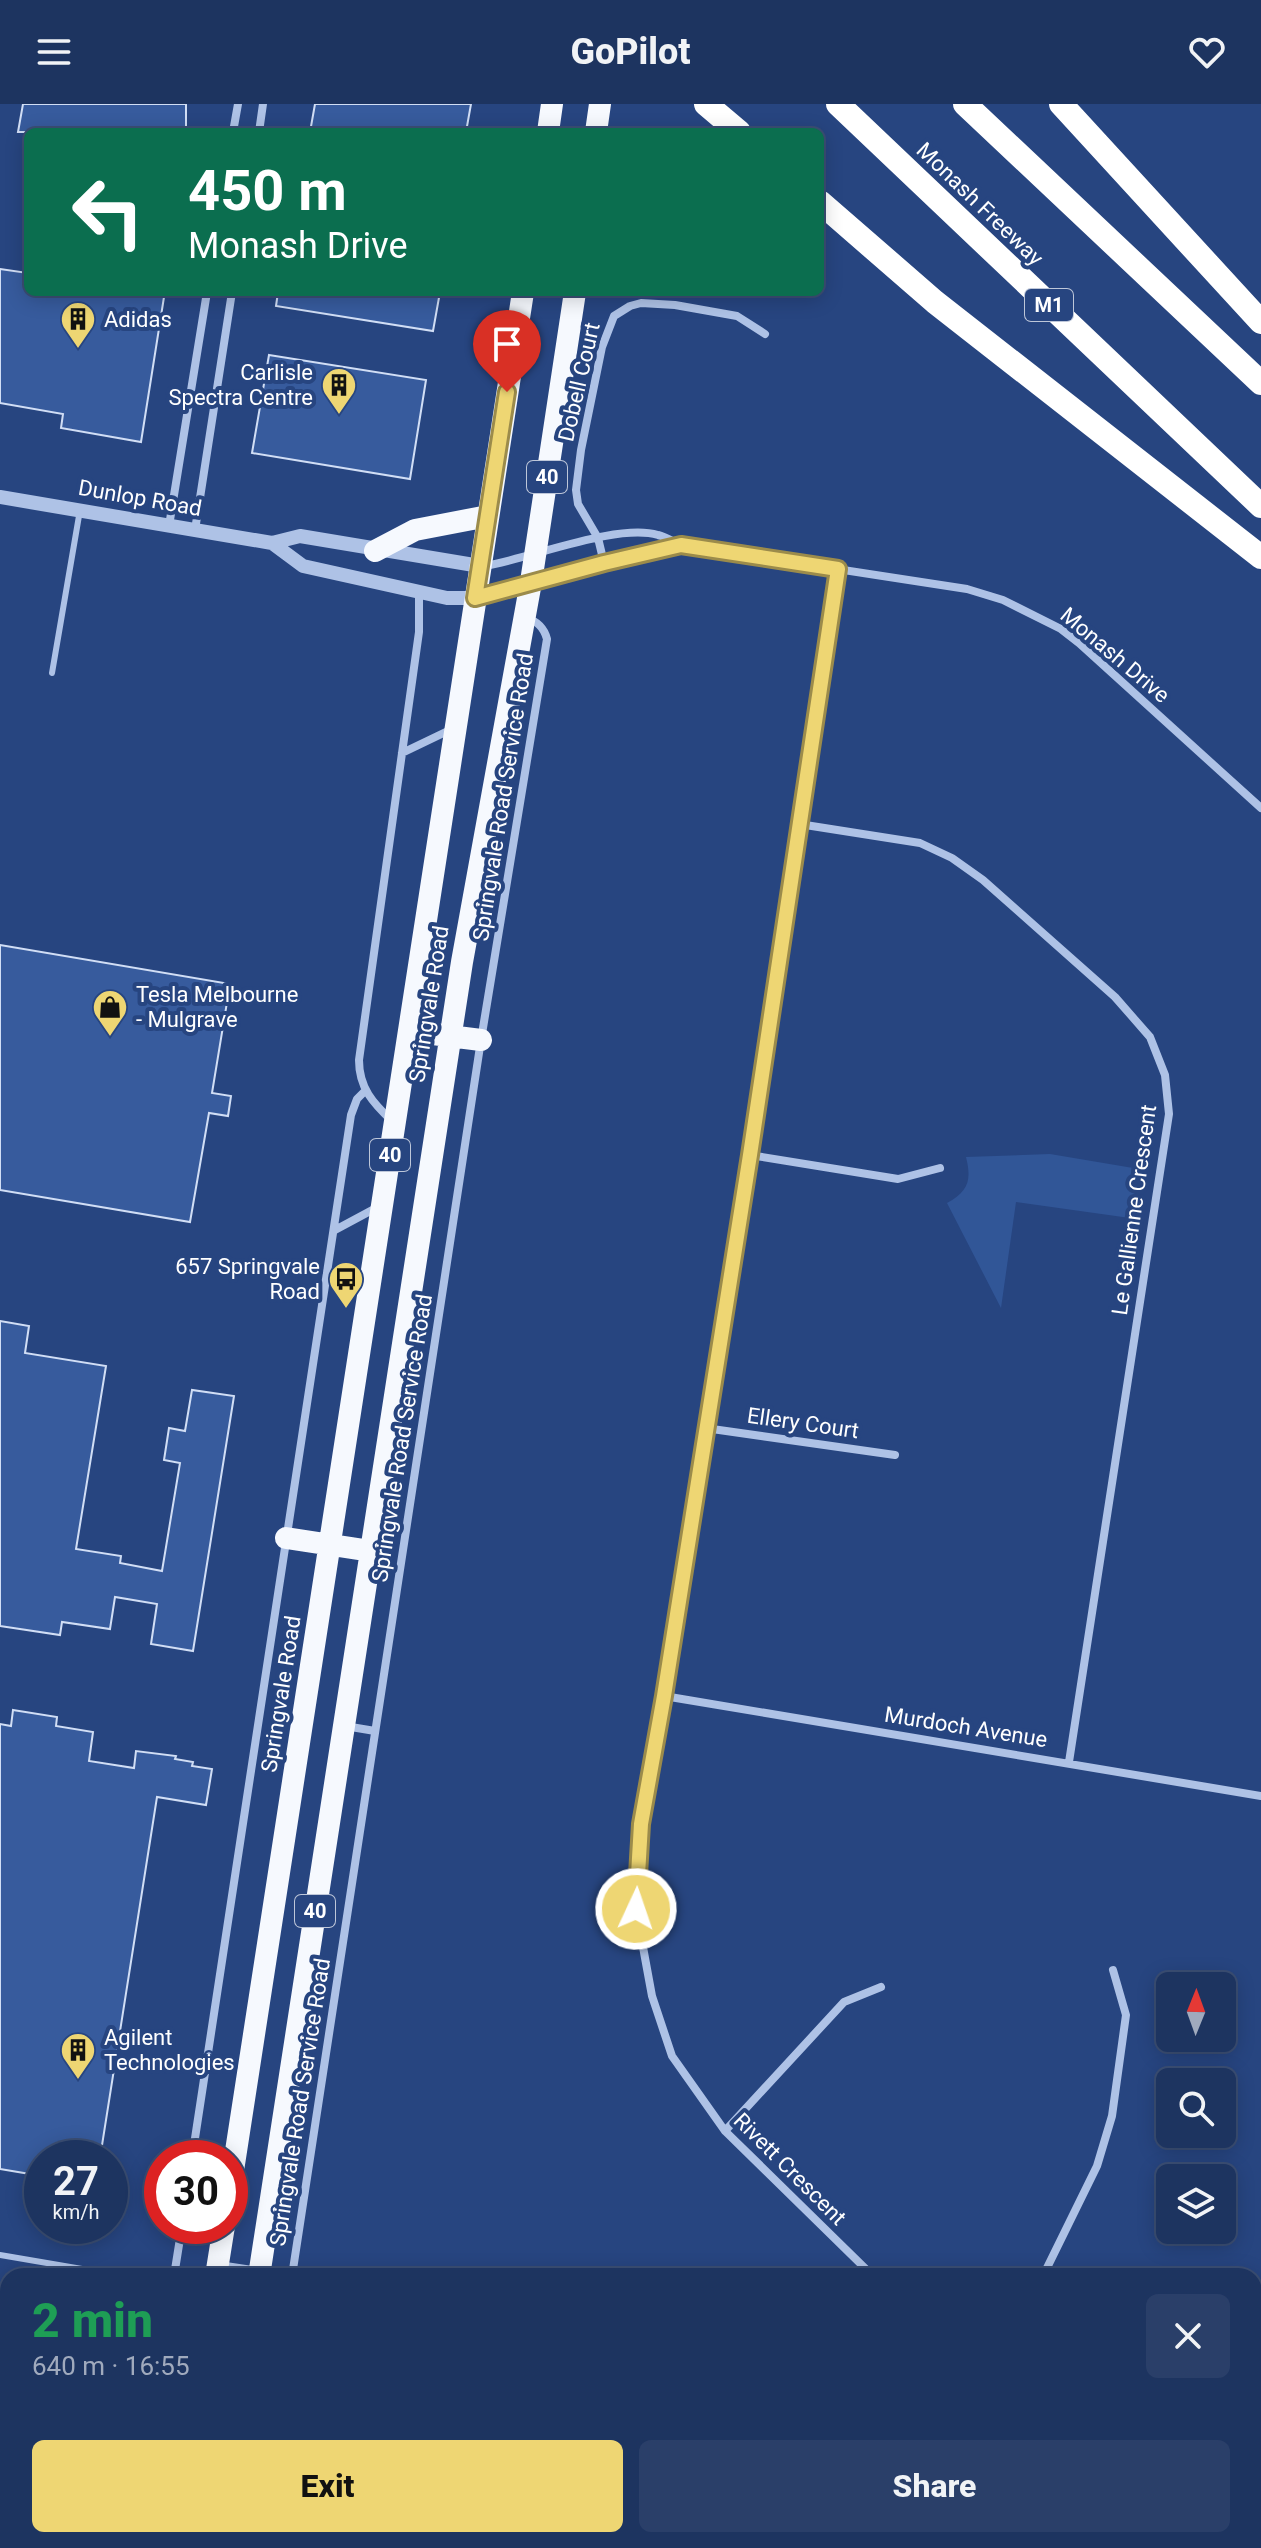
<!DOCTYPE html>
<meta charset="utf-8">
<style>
:root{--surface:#1d3460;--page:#2a3f69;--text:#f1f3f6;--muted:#a0aabd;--line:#3b4f75;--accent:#eed673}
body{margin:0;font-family:Roboto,sans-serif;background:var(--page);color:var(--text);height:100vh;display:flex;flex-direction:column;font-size:30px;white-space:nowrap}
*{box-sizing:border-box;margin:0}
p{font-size:26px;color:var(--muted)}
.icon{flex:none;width:44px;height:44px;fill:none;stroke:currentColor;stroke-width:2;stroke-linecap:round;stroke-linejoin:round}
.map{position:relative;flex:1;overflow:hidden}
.sheet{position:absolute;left:0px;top:2164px;width:1262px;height:280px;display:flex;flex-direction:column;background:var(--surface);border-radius:24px 24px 0 0;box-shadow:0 4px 20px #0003,0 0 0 2px var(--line)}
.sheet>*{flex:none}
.hud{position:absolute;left:24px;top:24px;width:800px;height:168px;border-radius:12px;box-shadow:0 4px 20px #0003,0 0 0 2px var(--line);background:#0b6e4f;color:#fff;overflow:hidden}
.needle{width:52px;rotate:1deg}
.fabs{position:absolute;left:1156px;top:1868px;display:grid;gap:16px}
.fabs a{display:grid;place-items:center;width:80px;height:80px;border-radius:12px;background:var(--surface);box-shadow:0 4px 20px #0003,0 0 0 2px var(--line);font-size:40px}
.speed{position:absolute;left:24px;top:2036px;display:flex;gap:16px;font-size:40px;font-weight:700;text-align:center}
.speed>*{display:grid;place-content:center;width:104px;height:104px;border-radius:50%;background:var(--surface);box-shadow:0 4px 20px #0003,0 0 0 2px var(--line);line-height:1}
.speed small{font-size:20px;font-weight:400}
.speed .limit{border:12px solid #d22;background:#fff;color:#111}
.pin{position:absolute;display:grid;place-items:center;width:68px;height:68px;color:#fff;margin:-82px -34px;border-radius:50% 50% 50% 0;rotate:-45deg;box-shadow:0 0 8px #0007}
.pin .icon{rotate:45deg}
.me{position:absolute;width:88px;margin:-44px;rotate:3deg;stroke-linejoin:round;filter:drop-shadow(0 0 6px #0008)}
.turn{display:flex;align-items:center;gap:28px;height:168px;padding:0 32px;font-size:36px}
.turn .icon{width:104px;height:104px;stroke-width:2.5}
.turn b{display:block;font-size:56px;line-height:68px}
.round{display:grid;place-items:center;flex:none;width:84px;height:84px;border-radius:12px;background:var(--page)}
.head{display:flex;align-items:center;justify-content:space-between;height:136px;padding:0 32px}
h1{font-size:48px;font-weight:800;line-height:60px;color:#1e9e55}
.action{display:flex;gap:16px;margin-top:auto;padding:16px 32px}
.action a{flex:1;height:92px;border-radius:12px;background:var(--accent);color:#111;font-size:32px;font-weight:800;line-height:92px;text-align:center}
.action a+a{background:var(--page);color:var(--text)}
header{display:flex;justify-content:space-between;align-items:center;height:104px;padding:0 32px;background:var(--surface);font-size:36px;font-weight:800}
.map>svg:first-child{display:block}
.green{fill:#315697}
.building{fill:#375b9d;stroke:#d1def5;stroke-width:2}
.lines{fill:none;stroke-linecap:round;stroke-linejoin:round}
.service{stroke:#aec2e6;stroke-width:6}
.minor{stroke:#aec2e6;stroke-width:8}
.tertiary{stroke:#aec2e6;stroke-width:14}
.trunk{stroke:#f6f9fe;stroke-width:22}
.motorway{stroke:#fff;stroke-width:24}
.route-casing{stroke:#9b8b4b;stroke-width:20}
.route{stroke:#eed673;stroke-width:14}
.labels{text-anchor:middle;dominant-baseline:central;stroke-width:8;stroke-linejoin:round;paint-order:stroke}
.shield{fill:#274580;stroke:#bec7d9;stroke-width:2}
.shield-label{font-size:20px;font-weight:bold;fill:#fff}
.street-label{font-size:22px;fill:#fff;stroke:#274580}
.poi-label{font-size:22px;fill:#fff;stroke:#274580;text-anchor:start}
</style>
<header><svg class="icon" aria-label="menu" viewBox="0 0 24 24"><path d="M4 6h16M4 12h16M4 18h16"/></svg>GoPilot<svg class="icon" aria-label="heart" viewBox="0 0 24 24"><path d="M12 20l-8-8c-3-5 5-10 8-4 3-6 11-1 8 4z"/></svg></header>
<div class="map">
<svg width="1261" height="2444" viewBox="0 0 1261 2444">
<rect width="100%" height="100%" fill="#274580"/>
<path class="green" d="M1050 1050 1139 1065 1130 1114 1016 1098 1001 1204 947 1099C968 1087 972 1077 966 1053Z"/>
<path class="building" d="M23 0H186V28H18Z
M315 0H471L466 28H310Z
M0 165 28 169V188H136L164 193 141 338 61 324 63 310 0 299Z
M278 188H440L433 227 276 202Z
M269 251 426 276 410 375 252 349Z
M0 841 230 880 212 989 231 992 228 1012 209 1009 190 1118 0 1086Z
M0 1217 29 1222 25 1249 106 1262 76 1445 121 1452 120 1459 162 1467 180 1359 164 1356 169 1324 185 1327 192 1286 234 1292 193 1547 151 1540 157 1500 115 1493 110 1525 62 1518 60 1531 0 1522Z
M13 1606 57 1613 56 1622 93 1628 89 1657 134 1664 136 1647 176 1652 175 1655 193 1658 192 1662 212 1665 206 1701 157 1693 100 2054H42V2072L0 2065V1620L11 1622Z"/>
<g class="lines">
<path class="service" d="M52 569 80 406
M0 2151 123 2172"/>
<path class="minor" d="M233 28 238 0
M259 28 263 0
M169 422 207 188
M195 426 232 188
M604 459 598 434 578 400 576 386 581 346 602 243 614 212 630 202 641 199 675 201 737 212 765 230
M484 462C530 455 616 419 658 431 666 433 674 438 681 441L967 485 1003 496 1061 525 1079 539 1261 704
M838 465 750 1051 664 1592 641 1720 636 1805 652 1892 672 1952 725 2027 873 2172
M480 492 604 459 681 441
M402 649 452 625
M799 720 920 739 952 754 983 776 1115 893 1150 933 1165 971 1169 1010 1069 1658
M392 1017C373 999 359 984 359 956L419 528V488
M750 1051 898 1075 940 1064
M335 1126 376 1104
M705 1324 895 1351
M664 1592 1261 1692
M345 1622 375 1627
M725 2027 844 1898 881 1883
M192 2054 351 1011 357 995 365 987
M219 2161 292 2172
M174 2172 182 2122
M292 2172 481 936 547 535C544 523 537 517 525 513
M852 2172 861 2162
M1043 2172 1097 2062 1112 2012 1126 1911 1113 1866
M1254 2316 1261 2317
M752 2436 764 2444
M133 2444 134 2436
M253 2444 254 2436"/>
<path class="tertiary" d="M0 393 272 439 300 432 480 462
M272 439 303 462 447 494H475"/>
<path class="trunk" d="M548 28 552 0
M596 28 600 0
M375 447 415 426 488 412
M409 927 481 936
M286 1434 371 1447
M230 2086 523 188
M216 2172 224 2122
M259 2172 462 858 531 478 575 188
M175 2444 176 2436
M217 2444 218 2436"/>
<path class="motorway" d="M706 0 739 28
M838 0 1261 402
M965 0 1261 279
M1061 0 1261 218
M820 98 935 198 1261 453"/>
</g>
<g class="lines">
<g class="route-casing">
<path id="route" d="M507 288 475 494 604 459 681 441 838 465 750 1051 664 1592 641 1720 636 1805"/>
</g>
<use href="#route" class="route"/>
</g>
<defs>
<g id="building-pin" transform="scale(1.8)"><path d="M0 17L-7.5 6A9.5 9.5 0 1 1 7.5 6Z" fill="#eed673" stroke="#274580"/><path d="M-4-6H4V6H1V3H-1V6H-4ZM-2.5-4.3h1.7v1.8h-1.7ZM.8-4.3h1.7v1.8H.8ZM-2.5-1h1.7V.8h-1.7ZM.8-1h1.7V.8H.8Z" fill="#111"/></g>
<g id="shop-pin" transform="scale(1.8)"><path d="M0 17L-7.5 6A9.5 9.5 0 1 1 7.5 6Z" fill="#eed673" stroke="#274580"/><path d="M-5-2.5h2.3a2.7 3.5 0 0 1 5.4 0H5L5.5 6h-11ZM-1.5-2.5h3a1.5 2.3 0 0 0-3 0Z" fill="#111"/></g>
<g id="bus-pin" transform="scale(1.8)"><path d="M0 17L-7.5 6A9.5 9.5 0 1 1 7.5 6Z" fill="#eed673" stroke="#274580"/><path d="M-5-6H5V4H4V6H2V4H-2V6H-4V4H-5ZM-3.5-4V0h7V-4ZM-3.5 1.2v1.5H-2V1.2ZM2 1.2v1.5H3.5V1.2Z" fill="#111"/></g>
</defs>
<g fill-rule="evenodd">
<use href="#building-pin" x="78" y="215"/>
<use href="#building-pin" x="339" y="281"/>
<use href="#shop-pin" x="110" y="903"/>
<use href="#bus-pin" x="346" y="1175"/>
<use href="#building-pin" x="78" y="1946"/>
</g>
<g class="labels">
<g class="shield">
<rect x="1025" y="185" width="48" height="32" rx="6"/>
<rect x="527" y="357" width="40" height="32" rx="6"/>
<rect x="370" y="1035" width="40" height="32" rx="6"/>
<rect x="295" y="1791" width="40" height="32" rx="6"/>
</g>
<g class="shield-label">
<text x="1049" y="201">M1</text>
<text x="547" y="373">40</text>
<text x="390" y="1051">40</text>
<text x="315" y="1807">40</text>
</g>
<g class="street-label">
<text transform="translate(980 100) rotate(44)">Monash Freeway</text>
<text transform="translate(579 278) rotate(-77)">Dobell Court</text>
<text transform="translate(140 394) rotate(10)">Dunlop Road</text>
<text transform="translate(1115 551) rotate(40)">Monash Drive</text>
<text transform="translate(503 693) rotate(-81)">Springvale Road Service Road</text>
<text transform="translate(429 900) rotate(-81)">Springvale Road</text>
<text transform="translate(1134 1106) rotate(-82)">Le Gallienne Crescent</text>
<text transform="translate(803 1319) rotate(8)">Ellery Court</text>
<text transform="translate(402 1334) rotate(-81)">Springvale Road Service Road</text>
<text transform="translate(281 1590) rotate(-81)">Springvale Road</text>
<text transform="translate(966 1623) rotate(9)">Murdoch Avenue</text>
<text transform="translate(300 1998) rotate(-81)">Springvale Road Service Road</text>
<text transform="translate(790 2065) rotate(45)">Rivett Crescent</text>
</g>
<g class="poi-label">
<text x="104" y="215">Adidas</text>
<text x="313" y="268" text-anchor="end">Carlisle<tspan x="313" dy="25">Spectra Centre</tspan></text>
<text x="136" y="890">Tesla Melbourne<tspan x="136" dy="25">- Mulgrave</tspan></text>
<text x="320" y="1162" text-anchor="end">657 Springvale<tspan x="320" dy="25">Road</tspan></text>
<text x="104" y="1933">Agilent<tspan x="104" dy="25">Technologies</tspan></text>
</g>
</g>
</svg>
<div class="fabs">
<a><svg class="needle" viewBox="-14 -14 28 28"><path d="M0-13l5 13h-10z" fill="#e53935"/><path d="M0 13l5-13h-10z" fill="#a0aabd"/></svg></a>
<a><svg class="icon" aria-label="search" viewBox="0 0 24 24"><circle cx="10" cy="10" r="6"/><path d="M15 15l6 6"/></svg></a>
<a><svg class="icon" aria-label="layers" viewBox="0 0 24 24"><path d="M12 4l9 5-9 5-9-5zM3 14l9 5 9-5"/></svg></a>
</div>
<div class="speed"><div>27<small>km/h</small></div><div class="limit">30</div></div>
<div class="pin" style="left:507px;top:288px;background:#d93025"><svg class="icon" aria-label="arrive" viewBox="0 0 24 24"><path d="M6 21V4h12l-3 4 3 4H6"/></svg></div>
<svg class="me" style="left:636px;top:1805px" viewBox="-20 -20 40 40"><circle r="17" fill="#eed673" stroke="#fff" stroke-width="3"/><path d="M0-11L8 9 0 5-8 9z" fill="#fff"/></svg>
<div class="hud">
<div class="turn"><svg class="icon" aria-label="left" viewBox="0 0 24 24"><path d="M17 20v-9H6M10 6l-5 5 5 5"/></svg><div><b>450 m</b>Monash Drive</div></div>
</div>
<section class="sheet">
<div class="head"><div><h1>2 min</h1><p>640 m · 16:55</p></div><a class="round"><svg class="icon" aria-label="close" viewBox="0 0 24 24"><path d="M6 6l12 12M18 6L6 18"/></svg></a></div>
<div class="action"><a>Exit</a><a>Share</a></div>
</section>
</div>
